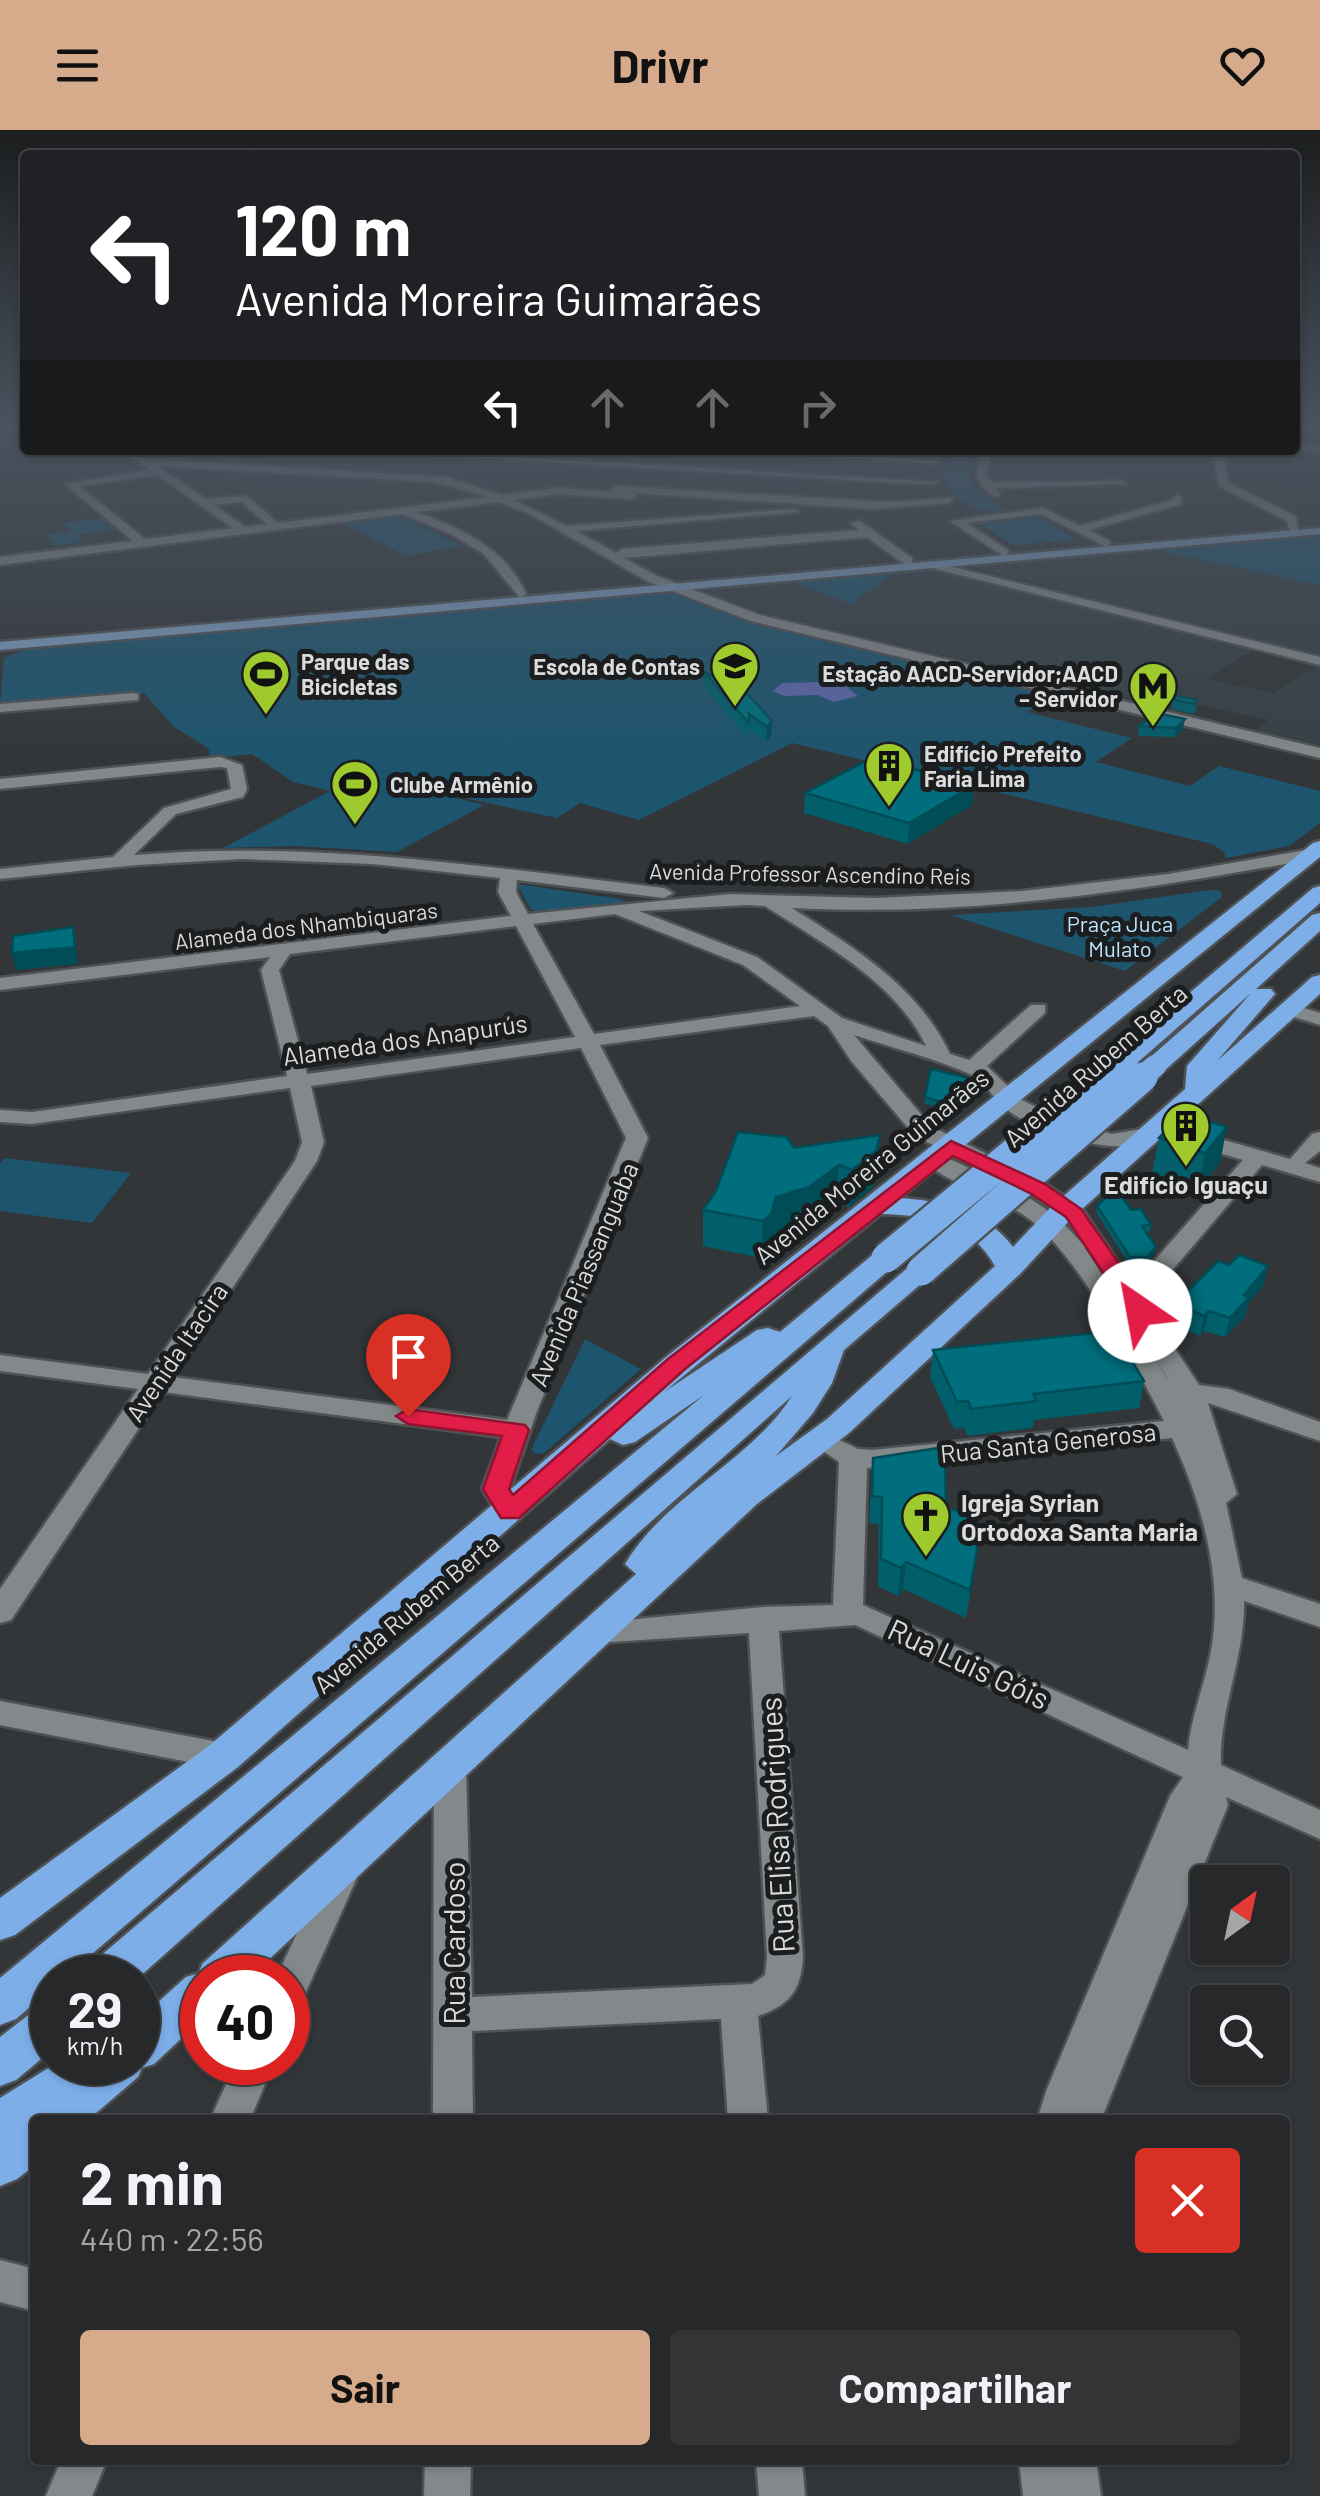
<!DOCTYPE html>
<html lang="pt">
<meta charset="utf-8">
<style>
:root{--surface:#26282a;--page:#323436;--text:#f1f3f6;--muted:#a4a6a8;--line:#424447;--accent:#d6ab8b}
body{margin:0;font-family:Barlow,sans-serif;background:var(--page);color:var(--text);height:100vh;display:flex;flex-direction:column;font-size:38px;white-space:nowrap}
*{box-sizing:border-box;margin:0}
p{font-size:32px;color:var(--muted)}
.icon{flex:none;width:55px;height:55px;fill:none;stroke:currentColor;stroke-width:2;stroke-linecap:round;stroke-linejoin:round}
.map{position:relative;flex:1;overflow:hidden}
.drawer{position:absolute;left:30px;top:1985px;width:1260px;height:350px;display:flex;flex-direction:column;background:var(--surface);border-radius:10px;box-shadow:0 2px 8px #0004,0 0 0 2px var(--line)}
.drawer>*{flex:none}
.hud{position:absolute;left:20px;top:20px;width:1280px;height:305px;border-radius:10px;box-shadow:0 2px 8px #0004,0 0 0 2px var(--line);background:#202124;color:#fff;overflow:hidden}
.needle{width:65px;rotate:33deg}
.fabs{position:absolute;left:1190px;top:1735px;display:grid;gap:20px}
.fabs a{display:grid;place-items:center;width:100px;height:100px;border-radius:10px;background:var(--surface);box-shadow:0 2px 8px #0004,0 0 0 2px var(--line);font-size:50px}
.speed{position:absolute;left:30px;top:1825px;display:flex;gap:20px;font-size:50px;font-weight:700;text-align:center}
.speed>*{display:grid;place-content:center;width:130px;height:130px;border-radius:50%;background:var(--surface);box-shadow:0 2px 8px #0004,0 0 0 2px var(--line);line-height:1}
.speed small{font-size:25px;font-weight:400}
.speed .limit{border:15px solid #d22;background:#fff;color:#111}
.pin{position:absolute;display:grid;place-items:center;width:85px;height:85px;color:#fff;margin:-102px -42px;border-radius:50% 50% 50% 0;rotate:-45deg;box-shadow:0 0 10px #0007}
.pin .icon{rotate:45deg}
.me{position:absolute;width:110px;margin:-55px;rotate:327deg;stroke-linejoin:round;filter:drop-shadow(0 0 8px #0008)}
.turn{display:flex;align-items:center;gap:35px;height:210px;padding:0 50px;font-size:45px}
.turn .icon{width:130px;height:130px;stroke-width:2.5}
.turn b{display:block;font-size:70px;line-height:85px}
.lanes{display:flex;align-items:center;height:95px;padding:0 50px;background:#0003;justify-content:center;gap:50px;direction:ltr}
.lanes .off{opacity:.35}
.round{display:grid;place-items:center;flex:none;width:105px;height:105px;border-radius:10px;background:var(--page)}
.head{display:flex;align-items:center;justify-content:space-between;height:170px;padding:0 50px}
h1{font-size:60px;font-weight:700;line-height:75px}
.cta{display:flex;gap:20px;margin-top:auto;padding:20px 50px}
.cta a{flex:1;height:115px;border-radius:10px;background:var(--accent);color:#111;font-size:40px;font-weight:700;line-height:115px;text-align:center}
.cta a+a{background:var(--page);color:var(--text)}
header{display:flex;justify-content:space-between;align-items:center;height:130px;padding:0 50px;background:var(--accent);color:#111;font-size:45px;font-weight:700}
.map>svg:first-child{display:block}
.built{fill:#364045}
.green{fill:#1d556f}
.water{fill:#5b67aa}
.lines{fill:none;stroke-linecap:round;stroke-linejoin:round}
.minor-casing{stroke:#4f5254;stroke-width:5}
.major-casing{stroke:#4f5254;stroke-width:5}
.highway-casing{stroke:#4f5254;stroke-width:5}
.minor{fill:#83888a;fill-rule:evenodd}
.major{fill:#7f9fc2;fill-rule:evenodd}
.highway{fill:#7daee8;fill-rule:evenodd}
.highway-bridge-far1-casing{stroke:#4f5254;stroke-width:26;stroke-linecap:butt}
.highway-bridge-casing{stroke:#4f5254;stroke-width:34;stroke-linecap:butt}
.highway-bridge-far1{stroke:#7daee8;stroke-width:22}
.highway-bridge{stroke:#7daee8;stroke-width:29}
.wall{fill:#005f6b}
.shaded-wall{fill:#004d57}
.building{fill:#006e7c;stroke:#004d57;stroke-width:2.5}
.route{fill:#e11d48;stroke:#92132f;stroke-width:2.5}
.labels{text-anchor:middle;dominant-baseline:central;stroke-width:10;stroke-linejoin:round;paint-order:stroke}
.far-poi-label{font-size:22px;font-weight:bold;fill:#d9dbdc;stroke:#1b1d1e;text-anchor:start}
.far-street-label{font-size:22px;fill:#d9dbdc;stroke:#1b1d1e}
.far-park-label{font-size:22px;fill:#bbe6fd;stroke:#1b1d1e}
.street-label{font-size:25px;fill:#d9dbdc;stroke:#1b1d1e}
.poi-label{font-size:25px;font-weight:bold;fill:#d9dbdc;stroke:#1b1d1e}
.near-street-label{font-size:30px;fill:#d9dbdc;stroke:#1b1d1e}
</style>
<header><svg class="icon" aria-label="menu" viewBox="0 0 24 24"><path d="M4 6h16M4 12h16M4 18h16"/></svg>Drivr<svg class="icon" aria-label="heart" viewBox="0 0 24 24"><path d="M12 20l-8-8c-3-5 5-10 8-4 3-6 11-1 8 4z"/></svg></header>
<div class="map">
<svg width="1320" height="2366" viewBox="0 0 1320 2366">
<rect width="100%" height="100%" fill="#323638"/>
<path class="built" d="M1155 420 1320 455V525L970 437Z
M930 438 1253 520 1205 549 1274 563 1320 535V615L1256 600 1268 590 1172 569 1198 552 1158 575 776 486 705 462 724 455Z"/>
<path class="green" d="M951 320H976C962 359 977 357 1003 380 975 385 958 372 943 349Z
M397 384 462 416 406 426 342 393Z
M1039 387 1078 410 1013 415 976 392Z
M103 388 118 399 77 405 84 412 54 416 48 404 72 402 63 393Z
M1320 405V455L1155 420Z
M892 444 851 474 792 451Z
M673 463 754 492 1057 565 1027 582 1132 608 1096 632 1190 656 1219 636 1320 661V693L1289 716 1226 728 1224 722 1212 714 792 613 639 690 580 673 557 688 409 656 484 675 397 722 294 716 223 718 330 661 293 652 252 624 211 628 208 618 174 597 144 563 0 575 4 528 29 518Z
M517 754 620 769 625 772 538 782 530 778Z
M1210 760 1221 761 1222 767 1125 841 950 785 1092 777Z
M5 1028 131 1043 92 1093 0 1081V1034Z
M585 1209 641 1239 544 1323 536 1324 531 1320Z"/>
<path class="water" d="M819 552 847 557 858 566 834 572 817 565 784 566 773 561 782 553Z"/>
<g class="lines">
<g class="minor-casing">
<path id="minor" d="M1295 315 1320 316V322L1292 320Z
M122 320H134L147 329 446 347 501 365 558 358 614 362 611 359 616 356 888 372 953 368 949 373 874 379 632 363 636 366 631 369 558 364 514 370 566 396 794 379 799 382 576 401 616 423 622 419 859 400 850 393 860 391 912 428V434H904L867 407 624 428 657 446 760 485 1320 618V628L751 491 649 452 528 383 499 372 417 382C462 399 506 418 526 464L520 468 484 424 451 404 402 384 0 435V427L133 411 65 354 150 340ZM157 336 434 352 487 367 278 393 247 366 206 369ZM157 345 233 398 145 409 79 356ZM241 372 267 394 245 397 214 375Z
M339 320H399L938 352 933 355Z
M731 320H790L940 331 935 334Z
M983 320H993L986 344 992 352 1122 351 1127 354 996 358 1000 364 995 367 982 357 976 344Z
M1212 320H1222L1228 352 1296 387 1298 401H1290L1287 391 1219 356Z
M1177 365 1182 368 1181 374 1089 400 1111 412 1107 417 1041 384 967 393 1009 421 1005 427 950 391 1043 378 1080 396 1172 370Z
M928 431 1320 527V535L928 437Z
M133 563 138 564V570L0 582V574Z
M220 627 242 635 247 659 243 667 176 684 134 725C313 710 487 737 664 758L673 763 664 768 517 750 516 762 528 784 730 764 876 768 1022 761 1168 744 1312 719 1320 723 1312 729C1141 761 966 787 792 778 853 817 918 856 950 924L969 930 1031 875H1045V883L987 936 1022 970 1062 990 1112 1004 1153 997 1164 1004C1133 1034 1036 1004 1005 978 993 968 985 952 972 945 935 928 892 918 854 905L931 996 1046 1054 1082 1078 1199 1255 1229 1259 1320 1292V1311L1208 1273 1237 1364 1226 1373 1242 1448 1320 1474V1497L1244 1471C1245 1527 1219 1580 1221 1635L1320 1680V1709L1226 1667 1228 1675 1101 1990H1037L1047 1959 1170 1666 1183 1647 855 1495 779 1501 803 1827C801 1860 790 1875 758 1886L768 1990H728L721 1889 472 1901 473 1990H433L434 1636 438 1627 450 1623 462 1627 466 1636 472 1867 752 1854 765 1845 767 1827 749 1503 595 1513 584 1510 580 1502 584 1494 763 1477 833 1475 839 1332 807 1310 811 1304 821 1301 858 1319 872 1320 1164 1291C1134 1233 1078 1122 1025 1086 997 1066 944 1053 923 1030L934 1023 942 1025C979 1044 1020 1058 1052 1084 1105 1126 1134 1201 1172 1255L1066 1088 1030 1064 915 1006 852 932 828 896 814 886 600 915 648 1008 537 1281 510 1359 524 1381 520 1388H500L482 1359 501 1307 163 1262 11 1490 0 1493V1459L138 1259 0 1241V1225L148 1244 295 1031 302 1012 290 958 32 994 0 992V980L32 982 287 946 261 840 270 827 0 860V848L511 786 498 762 500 748 373 734 241 729 137 735 0 749V739L113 727 164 678 231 659 227 638 220 637 0 659V649ZM746 775 765 776C822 813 896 852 926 916L842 888 757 827 639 781ZM615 784 743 835 800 876 594 904 533 794ZM516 796 575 907 307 944 279 840 290 824ZM581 918 626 1008 507 1290 173 1247 317 1031 324 1012 311 956ZM1172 1308C1202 1373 1224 1449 1211 1521 1205 1554 1191 1586 1188 1620L863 1475 867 1338Z
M1291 874 1320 883V895L1284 884V876Z
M1193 1001 1290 1029 1312 1004 1320 1002V1021L1305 1033 1320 1038V1052L1262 1035 1157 1158H1139L1136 1153 1139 1148 1243 1030 1185 1013 1182 1008Z
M0 1571 224 1613 236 1617 240 1626 236 1635 224 1639 0 1595Z
M342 1728 354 1733 359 1743 301 1873 288 1877V1848H276L330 1733Z
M236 1932H274L250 1990H210Z
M0 2130 35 2139V2181L0 2172Z
M61 2330H107L92 2366H46Z
M425 2330H471L470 2366H424Z
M756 2330H802L805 2366H759Z
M1019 2330H1096L1101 2366H1023Z"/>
</g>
<g class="major-casing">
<path id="major" d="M1320 398V404L0 520V512Z"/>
</g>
<g class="highway-casing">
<path id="highway" d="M1320 711V727L900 1068C944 1071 986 1081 1013 1117L1050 1078 1185 959 1187 936 1251 863 1164 941H1146L1143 936 1146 931 1312 785 1320 783V801L1256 859H1271L1275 864 1217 931 1312 847 1320 845V864L1070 1090 1020 1144 849 1303 757 1374 249 1848H202V1889L154 1934 142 1938 138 1947 88 1990H35V2035L17 2049 0 2056V1968L58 1932H138V1890L186 1847 199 1843 202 1834 636 1444 625 1434C666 1365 749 1333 792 1266L138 1848H85L91 1834 911 1135H931L936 1141 844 1220 832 1253 813 1283 776 1326 827 1289 995 1136C971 1092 927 1085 881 1084L664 1262 757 1200 768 1198 780 1202 876 1122H896L900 1128 896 1134 64 1848H52V1858L16 1889 0 1895V1848L704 1265 635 1312 623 1315 610 1309 238 1637 15 1805 0 1810V1768L210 1615 666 1227 1313 713Z
M1320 756V773L1137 933H1119L1116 928 1119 923 1313 758Z
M52 1873V1920L16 1950 0 1956V1907L36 1879Z"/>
</g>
<use href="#minor" class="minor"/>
<use href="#major" class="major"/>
<use href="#highway" class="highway"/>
<g class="highway-bridge-far1-casing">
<path id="highway-bridge-far1" d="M1102 949 1128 928
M1140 949 1155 936"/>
</g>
<g class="highway-bridge-casing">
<path id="highway-bridge" d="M886 1128 1105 947
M921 1141 1143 947"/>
</g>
<use href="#highway-bridge-far1" class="highway-bridge-far1"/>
<use href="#highway-bridge" class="highway-bridge"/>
</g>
<path class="wall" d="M704 542 772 591 771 606 766 612 749 599 748 607 703 556Z
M1173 569 1197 570 1196 579 1193 584 1171 579Z
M1139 596 1183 599 1175 607 1138 606Z
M974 655 972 675 908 714 804 683 805 663Z
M925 967 978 968 945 995 928 987 929 981 935 976 924 973Z
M1182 983 1220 1033 1198 1059 1152 1043 1159 1008Z
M880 1005 877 1041 873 1057 849 1077 836 1072 807 1093 775 1104 770 1121 761 1128 703 1116V1080L794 1018Z
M1097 1076 1131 1080 1151 1095 1150 1101 1146 1102 1156 1117 1154 1124 1146 1133 1129 1134 1096 1082Z
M1229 1135 1268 1136 1263 1156 1248 1174 1245 1187 1225 1207 1204 1201 1200 1206 1180 1197 1181 1189 1177 1187 1181 1168Z
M933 1220 1144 1251 1139 1278 1034 1290 1033 1298 968 1306 964 1298 954 1299 930 1247Z
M873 1328 946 1380 973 1448 966 1488 903 1459 898 1466 878 1456 879 1394 869 1393Z"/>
<path class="shaded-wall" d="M1185 589 1183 599 1175 607 1176 598Z
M772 591 771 606 766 612 767 597Z
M974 655 972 675 908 714 909 693Z
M73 797 78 834 16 840 12 823Z
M979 962 978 968 945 995 946 989Z
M1227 997 1220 1033 1198 1059 1205 1023Z
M880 1005 877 1041 873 1057 849 1077 852 1040Z
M839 1035 836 1072 807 1093 775 1104 770 1121 761 1128 763 1091 776 1067Z
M1156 1117 1154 1124 1146 1133 1147 1127Z
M1268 1136 1263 1156 1248 1174 1245 1187 1225 1207 1230 1188 1244 1165Z
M1209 1181 1204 1201 1200 1206 1204 1186Z
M906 1432 903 1459 898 1466 901 1438Z"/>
<path class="building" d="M704 542 722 550H735L772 591 767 597 749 584V593Z
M1178 566 1197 570 1194 574 1173 569Z
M1156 583 1185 589 1176 598 1139 596Z
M872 628 974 655 909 693 805 663Z
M73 797 75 817 12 823 13 806Z
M931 939 977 950 979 962 946 989 929 981 940 972 925 967Z
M1182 983 1227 997 1205 1023 1159 1008Z
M738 1002 787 1007 794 1018 880 1005 876 1021 852 1040 839 1035 809 1057 776 1067 771 1084 763 1091 703 1080 716 1061Z
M1121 1065 1131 1080 1141 1079 1151 1095 1142 1096 1156 1117 1147 1127H1130L1097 1076 1107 1066Z
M1239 1125 1268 1136 1244 1165 1249 1167 1230 1188 1209 1181 1204 1186 1184 1177 1190 1172 1181 1168 1218 1131 1229 1135Z
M1114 1201 1144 1251 1033 1264 1037 1271 971 1279 968 1271 957 1272 933 1220Z
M945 1317 946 1380H976L977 1420 970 1460 906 1432 901 1438 881 1429 882 1367 872 1366 873 1328Z"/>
<linearGradient id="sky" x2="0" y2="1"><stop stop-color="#1c1e1f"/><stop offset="0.47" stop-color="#49525e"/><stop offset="1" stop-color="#49525e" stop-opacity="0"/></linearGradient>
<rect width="1320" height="632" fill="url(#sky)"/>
<path class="route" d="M951 1011 1045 1054 1081 1079 1152 1181 1148 1186H1132L1066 1087 1030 1063 953 1026 685 1239 519 1388H501L483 1359 502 1306 408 1294 396 1286 408 1279 525 1295 529 1300 509 1359 513 1365 668 1229Z"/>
<defs>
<g id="university-pin" transform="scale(2.5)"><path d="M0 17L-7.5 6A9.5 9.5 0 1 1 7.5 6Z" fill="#9eca2e" stroke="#1b1d1e"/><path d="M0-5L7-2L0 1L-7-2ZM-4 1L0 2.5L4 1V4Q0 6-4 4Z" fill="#111"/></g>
<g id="stadium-pin" transform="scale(2.5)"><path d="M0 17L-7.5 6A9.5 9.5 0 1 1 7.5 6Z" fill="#9eca2e" stroke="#1b1d1e"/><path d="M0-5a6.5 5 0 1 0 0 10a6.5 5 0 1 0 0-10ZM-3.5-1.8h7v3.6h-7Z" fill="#111"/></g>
<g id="metro-pin" transform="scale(2.5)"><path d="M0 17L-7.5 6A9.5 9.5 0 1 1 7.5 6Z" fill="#9eca2e" stroke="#1b1d1e"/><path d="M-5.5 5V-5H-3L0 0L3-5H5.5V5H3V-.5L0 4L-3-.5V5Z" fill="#111"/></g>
<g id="building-pin" transform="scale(2.5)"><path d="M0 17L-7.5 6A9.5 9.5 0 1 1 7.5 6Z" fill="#9eca2e" stroke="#1b1d1e"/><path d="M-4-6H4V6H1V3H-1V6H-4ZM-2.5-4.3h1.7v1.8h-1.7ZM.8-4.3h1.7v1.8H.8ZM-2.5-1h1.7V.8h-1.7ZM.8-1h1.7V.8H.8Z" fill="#111"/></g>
<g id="church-pin" transform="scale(2.5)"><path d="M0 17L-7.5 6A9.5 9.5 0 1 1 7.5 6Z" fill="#9eca2e" stroke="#1b1d1e"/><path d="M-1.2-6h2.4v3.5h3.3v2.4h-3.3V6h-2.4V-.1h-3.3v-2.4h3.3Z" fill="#111"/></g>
</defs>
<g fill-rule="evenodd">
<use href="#university-pin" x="735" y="536"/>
<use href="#stadium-pin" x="266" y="544"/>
<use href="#metro-pin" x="1153" y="556"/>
<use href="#building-pin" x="889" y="636"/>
<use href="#stadium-pin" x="355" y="654"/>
<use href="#building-pin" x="1186" y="996"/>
<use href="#church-pin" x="926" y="1386"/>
</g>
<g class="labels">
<g class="far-poi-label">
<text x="301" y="531">Parque das<tspan x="301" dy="25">Bicicletas</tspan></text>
<text x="700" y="536" text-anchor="end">Escola de Contas</text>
<text x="1118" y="543" text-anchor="end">Estação AACD-Servidor;AACD<tspan x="1118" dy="25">– Servidor</tspan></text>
<text x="924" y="623">Edifício Prefeito<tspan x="924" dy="25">Faria Lima</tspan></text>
<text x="390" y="654">Clube Armênio</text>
</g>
<g class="far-street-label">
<text transform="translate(810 743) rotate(1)">Avenida Professor Ascendino Reis</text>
<text transform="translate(306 795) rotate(-7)">Alameda dos Nhambiquaras</text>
</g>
<g class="far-park-label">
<text x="1120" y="793">Praça Juca<tspan x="1120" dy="25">Mulato</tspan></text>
</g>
<g class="street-label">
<text transform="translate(405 909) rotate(-8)">Alameda dos Anapurús</text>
<text transform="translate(1095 935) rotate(-41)">Avenida Rubem Berta</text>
<text transform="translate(871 1036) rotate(-39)">Avenida Moreira Guimarães</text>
<text transform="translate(583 1144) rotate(-67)">Avenida Piassanguaba</text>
<text transform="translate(176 1222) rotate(-56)">Avenida Itacira</text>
<text transform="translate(1048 1312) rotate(-6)">Rua Santa Generosa</text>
<text transform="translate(406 1483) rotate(-40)">Avenida Rubem Berta</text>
</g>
<g class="poi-label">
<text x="1186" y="1054">Edifício Iguaçu</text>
<text x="961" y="1372" text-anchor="start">Igreja Syrian<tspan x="961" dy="29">Ortodoxa Santa Maria</tspan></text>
</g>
<g class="near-street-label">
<text transform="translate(969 1533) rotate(25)">Rua Luis Góis</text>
<text transform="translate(776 1695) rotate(-93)">Rua Elisa Rodrigues</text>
<text transform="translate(453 1813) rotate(-90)">Rua Cardoso</text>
</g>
</g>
</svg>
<div class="fabs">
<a><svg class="needle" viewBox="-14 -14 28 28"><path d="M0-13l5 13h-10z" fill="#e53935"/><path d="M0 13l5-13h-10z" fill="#a4a6a8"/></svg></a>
<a><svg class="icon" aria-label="search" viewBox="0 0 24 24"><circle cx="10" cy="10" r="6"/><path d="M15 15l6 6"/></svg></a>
</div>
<div class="speed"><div>29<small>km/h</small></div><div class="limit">40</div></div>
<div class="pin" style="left:408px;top:1286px;background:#d93025"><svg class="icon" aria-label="arrive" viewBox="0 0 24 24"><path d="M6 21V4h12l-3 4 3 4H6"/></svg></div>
<svg class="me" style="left:1140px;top:1181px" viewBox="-20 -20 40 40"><circle r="19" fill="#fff"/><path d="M0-13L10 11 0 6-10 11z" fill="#e11d48"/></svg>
<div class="hud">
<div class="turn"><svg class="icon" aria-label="left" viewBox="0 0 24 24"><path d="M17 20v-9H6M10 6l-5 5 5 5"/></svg><div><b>120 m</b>Avenida Moreira Guimarães</div></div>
<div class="lanes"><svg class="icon" aria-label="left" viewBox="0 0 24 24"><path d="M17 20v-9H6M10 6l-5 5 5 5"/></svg><svg class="icon off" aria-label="ahead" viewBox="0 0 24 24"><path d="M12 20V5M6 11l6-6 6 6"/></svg><svg class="icon off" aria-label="ahead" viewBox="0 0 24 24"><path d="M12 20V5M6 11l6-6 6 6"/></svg><svg class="icon off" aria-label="right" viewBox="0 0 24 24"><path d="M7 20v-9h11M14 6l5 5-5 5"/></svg></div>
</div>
<section class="drawer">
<div class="head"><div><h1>2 min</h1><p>440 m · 22:56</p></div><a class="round" style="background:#d93025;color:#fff"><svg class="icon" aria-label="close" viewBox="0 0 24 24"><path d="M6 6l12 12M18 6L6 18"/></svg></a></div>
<div class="cta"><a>Sair</a><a>Compartilhar</a></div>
</section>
</div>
